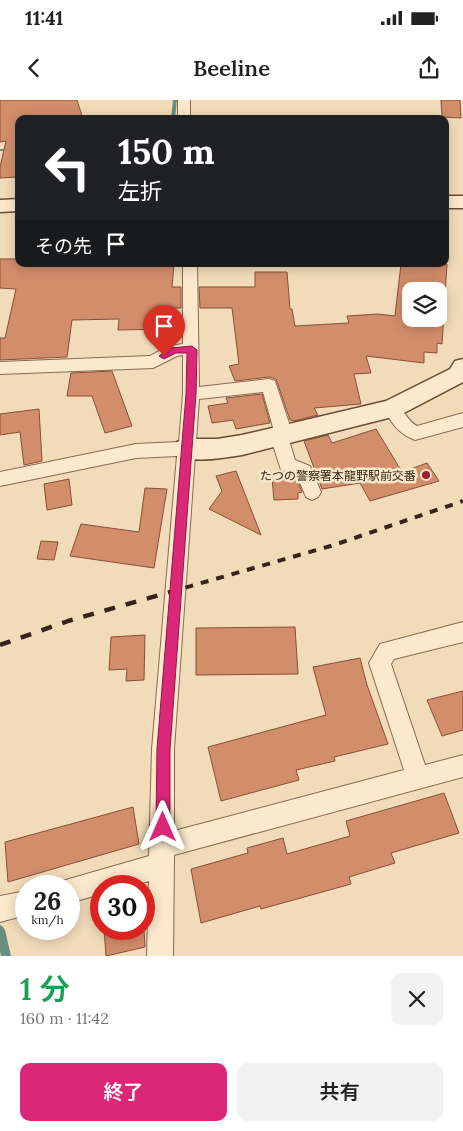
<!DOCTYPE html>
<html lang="ja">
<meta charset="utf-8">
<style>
:root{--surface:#fff;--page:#f2f2f2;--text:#222;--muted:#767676;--accent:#db2777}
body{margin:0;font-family:Lora,"Noto Sans JP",serif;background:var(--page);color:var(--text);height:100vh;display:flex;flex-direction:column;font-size:19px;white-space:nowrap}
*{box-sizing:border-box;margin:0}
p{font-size:16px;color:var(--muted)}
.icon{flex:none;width:28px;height:28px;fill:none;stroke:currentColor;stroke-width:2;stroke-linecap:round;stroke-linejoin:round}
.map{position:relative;height:856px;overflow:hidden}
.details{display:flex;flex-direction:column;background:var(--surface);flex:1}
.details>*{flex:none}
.top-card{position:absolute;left:15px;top:15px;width:434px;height:152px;border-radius:10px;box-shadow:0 2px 12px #0003;background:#202124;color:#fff;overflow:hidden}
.buttons{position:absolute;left:402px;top:182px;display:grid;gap:10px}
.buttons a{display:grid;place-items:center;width:45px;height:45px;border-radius:10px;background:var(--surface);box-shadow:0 2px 12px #0003;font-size:25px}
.speed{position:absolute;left:15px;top:775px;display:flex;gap:10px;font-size:25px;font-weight:700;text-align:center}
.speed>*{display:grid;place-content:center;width:65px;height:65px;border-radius:50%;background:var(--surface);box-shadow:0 2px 12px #0003;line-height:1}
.speed small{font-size:12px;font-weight:400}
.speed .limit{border:8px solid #d22;background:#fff;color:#111}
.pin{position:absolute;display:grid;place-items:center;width:42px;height:42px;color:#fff;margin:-51px -21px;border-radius:50% 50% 50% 0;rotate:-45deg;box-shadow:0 0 5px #0007}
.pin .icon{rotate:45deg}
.me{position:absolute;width:55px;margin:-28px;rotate:0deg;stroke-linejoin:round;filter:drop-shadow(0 0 4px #0008)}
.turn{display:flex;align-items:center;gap:18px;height:105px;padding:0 20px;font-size:22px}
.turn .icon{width:65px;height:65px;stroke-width:2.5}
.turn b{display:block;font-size:35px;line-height:42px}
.then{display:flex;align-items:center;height:48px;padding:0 20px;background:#0003;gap:10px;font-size:19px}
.round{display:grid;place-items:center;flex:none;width:52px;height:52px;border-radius:10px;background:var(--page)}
.summary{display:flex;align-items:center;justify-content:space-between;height:85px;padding:0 20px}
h1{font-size:30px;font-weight:600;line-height:38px;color:#1e9e55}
.cta{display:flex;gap:10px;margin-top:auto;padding:10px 20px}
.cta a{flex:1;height:58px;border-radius:10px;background:var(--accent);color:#fff;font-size:20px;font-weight:600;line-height:58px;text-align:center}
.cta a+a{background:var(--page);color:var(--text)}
.status{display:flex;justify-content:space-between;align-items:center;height:35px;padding:0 25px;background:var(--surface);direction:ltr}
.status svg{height:14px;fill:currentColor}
header{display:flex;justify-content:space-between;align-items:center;height:65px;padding:0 20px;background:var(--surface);font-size:22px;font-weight:600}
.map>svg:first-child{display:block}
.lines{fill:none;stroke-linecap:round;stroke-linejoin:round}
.stream{fill:#668e81;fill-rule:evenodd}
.building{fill:#d28d6b;stroke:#895037;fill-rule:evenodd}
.street-casing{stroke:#886a53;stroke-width:2}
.secondary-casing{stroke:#6a4b36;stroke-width:3}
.street{fill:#fce9cc;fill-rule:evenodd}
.secondary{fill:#fce9cc;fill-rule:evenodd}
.rail-far1{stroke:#362419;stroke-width:4;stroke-dasharray:8 8;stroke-linecap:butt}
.rail{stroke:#362419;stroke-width:4.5;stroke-dasharray:11 11;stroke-linecap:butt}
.route{fill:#db2777;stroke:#8e194d}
.poi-dot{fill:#9c1e2a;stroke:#f8e6c9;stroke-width:2}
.labels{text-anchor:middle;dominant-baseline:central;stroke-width:5;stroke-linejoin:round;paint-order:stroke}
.poi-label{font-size:12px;fill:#362419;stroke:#f8e6c9;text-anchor:end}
</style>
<div class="status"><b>11:41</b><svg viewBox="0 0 49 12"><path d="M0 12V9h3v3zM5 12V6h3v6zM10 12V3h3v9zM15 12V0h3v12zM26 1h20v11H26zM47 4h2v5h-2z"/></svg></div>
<header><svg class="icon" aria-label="back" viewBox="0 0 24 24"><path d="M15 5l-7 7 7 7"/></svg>Beeline<svg class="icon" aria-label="share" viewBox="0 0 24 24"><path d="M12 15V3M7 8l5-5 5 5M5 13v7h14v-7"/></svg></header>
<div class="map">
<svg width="463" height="856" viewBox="0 0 463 856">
<rect width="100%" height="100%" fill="#f1dbb9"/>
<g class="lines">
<path class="stream" d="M173 0H177L175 19H171Z
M0 49H13L15 50 13 51H0Z
M0 825 3 827 5 830 11 856H1L0 851Z"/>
</g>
<path class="building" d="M0 0H77L83 19H19V77L0 78V67L6 41 0 42Z
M441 0H460L461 18 442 17Z
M0 159H19V164H174L172 187H181V208H173L169 229 118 230 119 219 72 220 67 257 0 260V238H5L16 189 0 188Z
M401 164H447L442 244 437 243V253L424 252V263L366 256 371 273 354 274 361 304 314 308 318 315 294 321 290 320 276 279 269 277 235 281 229 266 239 264 232 208H200L199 187H255V172H287L290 209H292L295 226 349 223 347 216 378 214 395 216ZM411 191H439V219H411Z
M112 271 132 326 105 333 92 296H67L71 273Z
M262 294 270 323 236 329 233 320 212 323 208 306 228 303 226 298Z
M39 309 42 361 24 365 20 332 0 335V314Z
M376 329 402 372 427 363 439 381 370 401 360 383 322 389 304 341 328 335 332 343Z
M236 371 261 435 209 409 222 391 216 376Z
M296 377 302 392 298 393V399L274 400 272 378Z
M69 379 72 405 47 410 44 384Z
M145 388 167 389 154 468 70 456 81 424 139 432Z
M41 441 58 442 54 460 37 459Z
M295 527 298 574 196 575V528Z
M145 535 144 580 126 581 127 569 109 570 111 537Z
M360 558 367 585 388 644 334 657 335 661 296 670 299 680 221 701 208 647 326 615 313 567Z
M463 591V630L442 636 427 600Z
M444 693 459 733 391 753 395 763 349 777 351 784 261 809 260 806 201 823 191 769 248 753 247 748 283 738 287 754 350 736 346 721Z
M133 707 139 744 8 782 5 742Z
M104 829H144L145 847 106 856Z"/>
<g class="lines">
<g class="street-casing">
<path id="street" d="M178 0H190V19H178Z
M183 164H197L199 287 269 279 275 281 293 335 289 340 295 360 310 366 321 392 318 397 312 400 306 397 297 376 281 370 270 336 274 331 263 292 199 299 174 649V731L404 670 369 563 380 544 463 522V542L394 559 391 564 425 665 463 655V677L174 755 173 856H147L149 781 130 786H101V794L69 803V786H59L60 782 69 779 149 756 152 649 177 356 136 358 0 386V372L136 344 179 342 183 294V255L177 256 153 268 0 274V262L150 256 168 246 183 244Z
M392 303C403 306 406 320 417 326L463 313V327L415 340C399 334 392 324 384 309L386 304Z
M26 791V815L0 822V796Z"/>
</g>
<g class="secondary-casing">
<path id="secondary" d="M445 96H463V108H445Z
M19 99V111L0 112V100Z
M463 259V282L400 315 242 355C221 358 198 363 177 356L174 349 177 342 186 339H217L242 335 386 301 450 269 455 261Z"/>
</g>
<use href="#street" class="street"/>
<use href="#secondary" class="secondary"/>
<path class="rail-far1" d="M170 492 334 445 463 401"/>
<path class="rail" d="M0 545 68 521 174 491"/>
</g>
<path class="route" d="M192 246 197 250 196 294 170 649V727L168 732 163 734 158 732 156 727 157 649 186 294 187 253H176L164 259 159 256 171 248Z"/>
<circle class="poi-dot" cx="426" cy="375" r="5"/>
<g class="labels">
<g class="poi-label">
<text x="416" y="375">たつの警察署本龍野駅前交番</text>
</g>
</g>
</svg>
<div class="buttons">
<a><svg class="icon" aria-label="layers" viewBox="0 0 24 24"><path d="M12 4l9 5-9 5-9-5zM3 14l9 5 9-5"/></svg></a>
</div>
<div class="speed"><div>26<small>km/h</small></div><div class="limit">30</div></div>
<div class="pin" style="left:164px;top:256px;background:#d93025"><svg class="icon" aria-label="arrive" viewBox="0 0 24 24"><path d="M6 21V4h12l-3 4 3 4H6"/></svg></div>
<svg class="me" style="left:163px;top:727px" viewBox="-20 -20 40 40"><path d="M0-17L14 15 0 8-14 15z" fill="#db2777" stroke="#fff" stroke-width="4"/></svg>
<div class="top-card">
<div class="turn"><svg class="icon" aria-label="left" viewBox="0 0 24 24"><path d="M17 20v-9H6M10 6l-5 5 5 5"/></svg><div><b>150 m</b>左折</div></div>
<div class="then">その先<svg class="icon" aria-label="arrive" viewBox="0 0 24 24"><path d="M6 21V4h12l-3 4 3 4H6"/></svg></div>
</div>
</div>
<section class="details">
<div class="summary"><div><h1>1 分</h1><p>160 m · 11:42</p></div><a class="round"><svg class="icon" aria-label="close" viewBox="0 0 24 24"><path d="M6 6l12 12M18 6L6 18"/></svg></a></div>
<div class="cta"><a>終了</a><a>共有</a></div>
</section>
